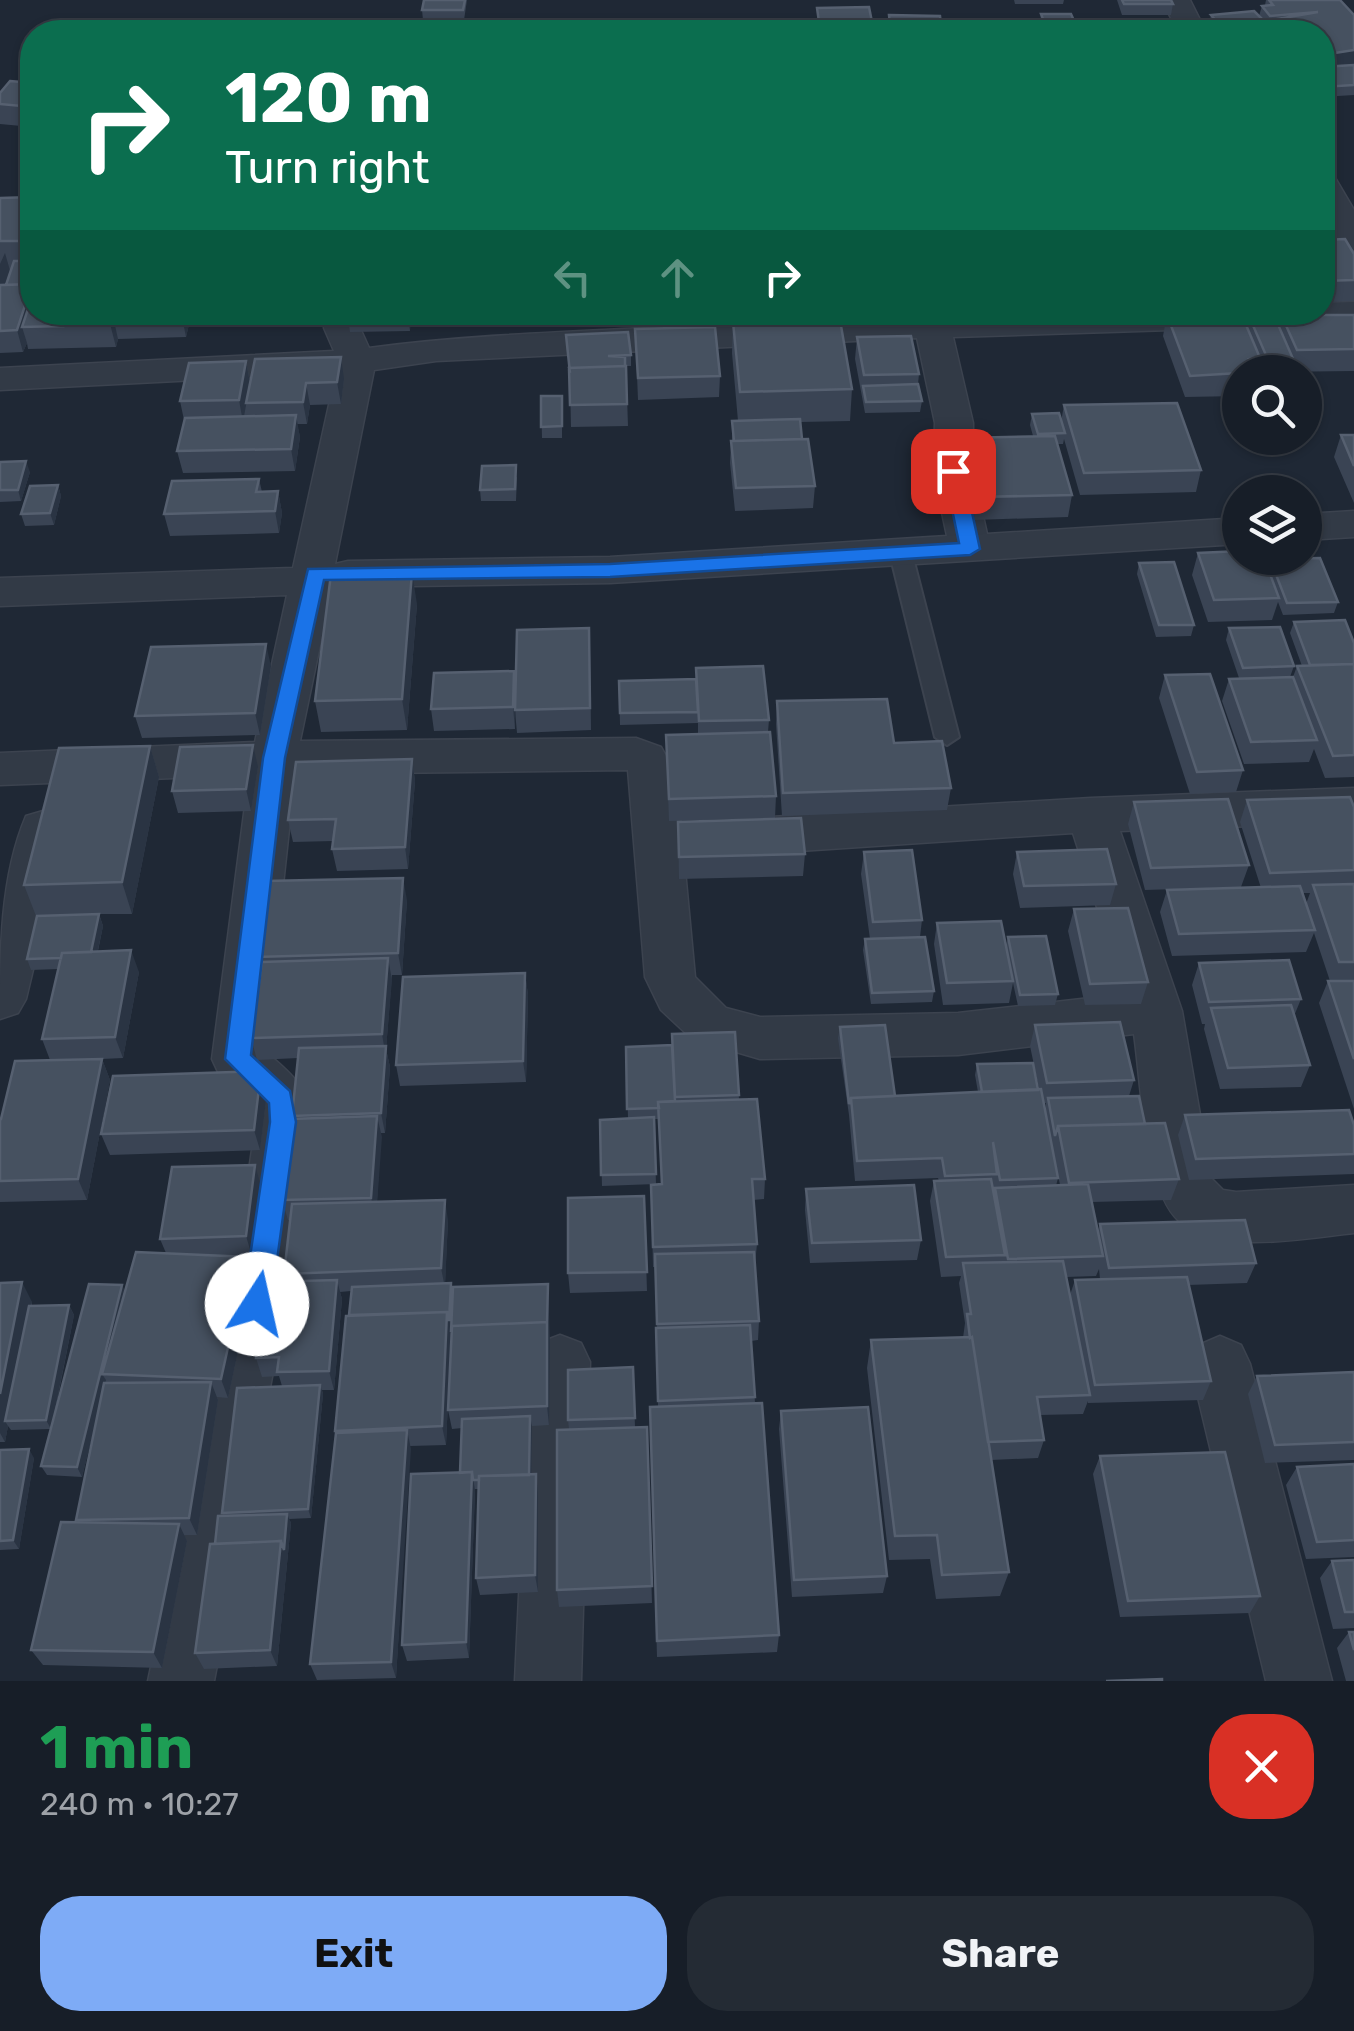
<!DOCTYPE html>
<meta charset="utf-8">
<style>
:root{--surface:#171e28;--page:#242b34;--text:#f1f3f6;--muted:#9ea2a8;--line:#363c45;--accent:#7eabf6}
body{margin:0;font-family:Rubik,sans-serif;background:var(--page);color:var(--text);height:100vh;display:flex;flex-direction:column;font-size:38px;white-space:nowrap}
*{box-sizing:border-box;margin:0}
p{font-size:32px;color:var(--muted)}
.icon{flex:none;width:55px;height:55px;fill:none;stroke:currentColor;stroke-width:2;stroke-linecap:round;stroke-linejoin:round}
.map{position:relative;height:1681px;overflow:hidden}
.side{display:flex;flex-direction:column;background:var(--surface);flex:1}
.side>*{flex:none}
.hud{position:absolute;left:20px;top:20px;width:1315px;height:305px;border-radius:40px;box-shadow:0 2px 8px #0004,0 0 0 2px var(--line);background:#0b6e4f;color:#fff;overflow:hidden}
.fabs{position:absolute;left:1222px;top:355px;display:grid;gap:20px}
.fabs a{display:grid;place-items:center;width:100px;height:100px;border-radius:50%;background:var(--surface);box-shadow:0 2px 8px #0004,0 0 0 2px var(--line);font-size:50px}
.pin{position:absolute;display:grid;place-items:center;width:85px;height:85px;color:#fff;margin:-42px;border-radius:20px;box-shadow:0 5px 15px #0006}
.me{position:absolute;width:110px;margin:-55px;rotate:10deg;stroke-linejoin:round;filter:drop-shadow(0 0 8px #0008)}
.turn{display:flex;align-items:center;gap:35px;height:210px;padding:0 40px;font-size:45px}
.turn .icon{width:130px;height:130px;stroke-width:2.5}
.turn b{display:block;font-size:70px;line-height:85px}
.lanes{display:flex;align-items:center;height:95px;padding:0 40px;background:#0003;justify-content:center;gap:50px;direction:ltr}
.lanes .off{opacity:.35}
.round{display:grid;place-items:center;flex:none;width:105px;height:105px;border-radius:40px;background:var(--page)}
.head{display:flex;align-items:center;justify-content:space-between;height:170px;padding:0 40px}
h1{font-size:60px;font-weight:700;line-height:75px;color:#1e9e55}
.button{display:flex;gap:20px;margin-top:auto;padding:20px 40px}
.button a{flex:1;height:115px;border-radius:40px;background:var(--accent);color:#111;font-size:40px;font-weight:700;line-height:115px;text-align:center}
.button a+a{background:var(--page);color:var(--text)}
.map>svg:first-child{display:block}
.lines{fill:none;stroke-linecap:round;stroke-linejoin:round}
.service-casing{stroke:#3c434f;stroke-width:4}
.minor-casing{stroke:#3c434f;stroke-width:3}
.service{fill:#323a46;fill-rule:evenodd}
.minor{fill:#323a46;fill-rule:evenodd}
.wall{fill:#3a4454;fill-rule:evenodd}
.shaded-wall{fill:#2a3443}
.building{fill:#465160;stroke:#566070;stroke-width:2.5}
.route{fill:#1a73e8;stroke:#114b97;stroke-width:2.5}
</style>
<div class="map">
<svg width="1354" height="1681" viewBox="0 0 1354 1681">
<rect width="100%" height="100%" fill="#1f2835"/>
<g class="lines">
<g class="service-casing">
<path id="service" d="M901 547 912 554 959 737 947 745 935 737 890 554Z"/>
</g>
<g class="minor-casing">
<path id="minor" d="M1162 0H1190L1206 32H1178Z
M1322 173 1334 176 1354 210V250L1342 247 1322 214Z
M1354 302V324L953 337 973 423V471L987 534 1240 518V544L610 583 348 587 333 583 300 741 636 738 661 747 676 774 695 977 726 1008 760 1017 958 1013 1125 994 1073 833 738 855 721 849 714 837 721 825 738 819 1091 798 1354 788V822L1120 831 1182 1011 1211 1178 1223 1190 1236 1192 1354 1185V1233C1306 1238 1219 1256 1179 1221 1144 1190 1141 1080 1134 1034L958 1055 760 1059 692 1039 661 1010 645 977 628 770 295 774 265 1051C293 1076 306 1083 310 1122L293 1267 214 1681H148L235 1267 256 1122 255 1107 219 1074 212 1059 249 775 0 785V753L255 742 287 595 0 606V578L293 568 336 373 0 390V368L334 351 324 328 323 312H359L360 328 369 348C467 335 566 332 664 327 883 316 1103 312 1322 312V303ZM917 338 935 423 933 471 947 536 610 557 348 561 335 564 374 370 436 361Z
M1354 511V537L1305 540V514Z
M43 811 60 816 67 828 26 999 18 1013 0 1019C0 952 0 877 26 816Z
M560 1335 581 1343 590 1362 581 1681H515L530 1362 539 1343Z
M1220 1336 1241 1345 1250 1364 1332 1681H1266L1190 1364 1199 1345Z"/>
</g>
<use href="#service" class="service"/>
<use href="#minor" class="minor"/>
</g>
<path class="wall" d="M424 0H467L464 20H423L422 10Z
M1014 0H1064L1063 4H1015Z
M1117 0H1171L1173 4 1171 15H1122Z
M1266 0H1340L1354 15V95L1322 97V32H1215L1209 25 1211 15 1259 16 1262 6 1265 5Z
M817 8 872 22V24H888L889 15 942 32H818Z
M1041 14 1079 32H1043L1040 24Z
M32 83V127L0 124V93Z
M32 197V312H192L186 337 118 339 116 347 28 349 27 343 23 352 0 353V198Z
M1322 233 1326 240 1354 254V301L1322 302Z
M347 312H411L410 331 350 332Z
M658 312H687V318H658Z
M914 312H948L915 314Z
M1273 312H1319L1321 315H1354V371L1266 372 1260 358 1256 372H1240V396L1185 397 1163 336 1167 315 1246 324 1248 314Z
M733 322 852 389 850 421 800 422 802 439 815 486 813 508 735 511 730 463 731 441H732V421H738L732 353Z
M566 335 631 355V366H626L628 426 571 427 570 380Z
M857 337 919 374 918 384 922 401 920 412 865 413 855 359Z
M636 351 720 376 719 397 638 400Z
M246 361 250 382 344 379 341 404 310 405 307 424H297L300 437 295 471 183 473 177 451 184 420 180 401Z
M541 396H562V438H542Z
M1064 405 1201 470 1196 492 1080 495 1064 439 1063 444H1057L1072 495 1068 517 973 520 959 460 962 438 1033 436 1030 425 1032 414 1061 422Z
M1341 435H1354V503L1334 457Z
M0 462 30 472 21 501 0 502Z
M517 477 516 501H481L480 490Z
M259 479 262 492 278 491 282 513 279 533 170 536 164 514Z
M58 485 61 496 54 525 25 526 21 514Z
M1198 553 1268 566 1270 559 1338 602 1334 613 1283 615 1278 602 1272 620 1208 622 1192 575Z
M1139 563 1194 625 1191 636 1156 637 1137 574Z
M417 604 407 730 321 732 315 701Z
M1294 622 1354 643V777L1325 778 1314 749 1309 762 1244 764 1222 701 1229 679 1239 678 1226 640 1229 628 1294 666 1290 677H1293L1297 666H1302L1290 633Z
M590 650 591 730 517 733 515 711V729L434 731 431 709 514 671 516 692Z
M271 666 260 735 142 738 135 716Z
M1165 675 1243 770 1236 792 1190 794 1159 698Z
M619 681 769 720 768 732 776 796 775 818 669 821 666 735 698 734V723L620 725Z
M777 701 894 743 951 788 947 810 782 816 776 724Z
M150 746 159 777 132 914H99L103 926 98 951 139 972 123 1058 102 1059 110 1080 87 1200 0 1202V1119L50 1060 42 1039 58 969 31 970 27 959 88 915 36 916 24 885Z
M412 759 415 781 408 869 337 871 332 849 333 841 293 842 288 820Z
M258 767 251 811 178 813 172 791Z
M1247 800 1354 807V1109L1319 1003 1328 981H1330L1314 933 1306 952 1172 956 1160 912 1167 890 1261 888 1240 822ZM1303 893H1310L1306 904Z
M1134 802 1249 865 1241 887 1145 890 1128 824Z
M678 822 805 854 803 876 679 879Z
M864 852 922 920 920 937 934 991 932 1002 871 1004 863 950 865 939H870L861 874Z
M1017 852 1116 884 1110 905 1020 908 1013 874Z
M407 900 402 975H392L386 1049 390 1067 385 1133H381L377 1201 448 1220 445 1283 453 1292 548 1284 549 1425 532 1426 531 1475 538 1492V1592L480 1595 476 1578 479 1489H475L469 1658 407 1661 402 1645 460 1473 462 1428 452 1429 448 1410 451 1332 446 1445 410 1446 396 1678 317 1680 310 1664 351 1291 340 1292 342 1299 334 1390H322L323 1394 311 1518 289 1519 291 1523 277 1666 204 1669 195 1653 215 1544 223 1516 222 1513 282 1386 279 1376 262 1377 256 1358 287 1281 284 1274 290 1220H288L282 1200 298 1058 257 1060 251 1038 260 975 255 957Z
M1074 909 1148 982 1141 1004 1085 1005 1068 931Z
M937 923 1006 946 1008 937 1058 994 1055 1005 1018 1006 1013 983 1009 1003 943 1005 934 944Z
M1199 963 1301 999 1294 1016 1310 1065 1301 1087 1220 1089 1204 1029 1205 1024H1202L1192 985Z
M525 973 528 995 526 1082 400 1086 396 1065Z
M1035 1025 1134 1080 1129 1096 1179 1179 1171 1200 1092 1202 1098 1230 1100 1224 1256 1263 1247 1283 1188 1285 1211 1381 1203 1400 1088 1403V1401L1083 1414 1040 1415 1044 1440 1038 1458 991 1460 1009 1572 1000 1596 936 1599 930 1559 889 1560 867 1368 871 1340 963 1338 965 1323 959 1283 961 1276 941 1277 930 1201 934 1181H939L938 1178 855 1181 849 1115 838 1038 840 1027 895 1096 978 1092 975 1075 977 1064 1039 1089 1030 1046ZM1046 1103 1045 1109 1060 1185 1056 1186 1058 1178 1043 1104ZM1099 1269 1100 1279 1075 1280 1070 1295 1066 1277 1096 1276Z
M735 1032 739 1099 765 1179 764 1199 753 1200 757 1244 755 1264 759 1321 758 1340 751 1341 755 1403 779 1635 777 1652 657 1657 650 1407 658 1406 656 1267H653L651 1185H661L659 1119H654L656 1184 602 1186 600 1120 628 1118 626 1047 672 1045Z
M261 1071 267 1092 260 1150 110 1155 101 1134Z
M1185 1115 1354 1125V1174L1189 1180 1178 1135Z
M261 1186 252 1256 248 1257 254 1276 228 1398 217 1397 218 1400 197 1535H184L187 1541 162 1668 43 1665 31 1650 78 1522 76 1520 100 1403 82 1477 47 1475 41 1466 51 1429 11 1430 8 1426 5 1442H0V1283L32 1302V1306L69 1305 74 1315 53 1422 125 1291 166 1253 160 1239Z
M806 1189 921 1240 917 1260 810 1263 805 1210Z
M644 1196 647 1291 570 1293 568 1273Z
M633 1367 635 1427 569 1429 568 1420Z
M1354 1372V1460L1265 1463 1248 1394 1257 1376Z
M781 1411 887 1576 883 1593 792 1597 779 1429Z
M647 1427 652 1603 559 1607 557 1590Z
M0 1450 34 1458 19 1549 0 1550Z
M1100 1456 1260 1596 1250 1613 1120 1617 1093 1474Z
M1354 1464V1557L1306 1559 1286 1485 1297 1467Z
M1354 1560V1628L1333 1629 1320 1578 1332 1561Z
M1349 1632H1354V1681H1346L1337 1648Z"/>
<path class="shaded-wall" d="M1354 50V70L1322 74V55Z
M5 253 11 274 0 300V264Z
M32 286V312L22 327 27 343 23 352 17 330Z
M109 312H112L118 339 116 347 108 316Z
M181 312H192L186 337Z
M407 312H411L410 331Z
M341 357 344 379 341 404 337 382Z
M246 361 250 383 243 422 239 400Z
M306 383 310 405 307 424 303 402Z
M296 415 300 437 295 471 291 449Z
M26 461 30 472 21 501 18 490Z
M58 485 61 496 54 525 50 513Z
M278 491 282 513 279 533 275 511Z
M412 572 417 604 407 730 402 699Z
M266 644 271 666 260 735 255 713Z
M514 671 516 693 515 729 513 707Z
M253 745 258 767 251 811 246 789Z
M150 746 159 777 132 914 122 882Z
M412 759 415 781 408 869 405 847Z
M403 878 407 900 402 975 398 953Z
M99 914 103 926 94 968 90 957Z
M131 950 139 972 123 1058 115 1037Z
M388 958 392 980 386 1049 390 1067 385 1133 381 1113 385 1052 382 1034Z
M525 973 528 995 526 1082 523 1061Z
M102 1059 110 1080 87 1200 78 1179Z
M261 1071 267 1092 260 1150 254 1130Z
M377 1116 382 1137 376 1218 371 1198Z
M255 1165 261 1186 252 1256 246 1236Z
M445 1200 448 1220 445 1288 441 1268Z
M248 1257 254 1276 228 1398 221 1379Z
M337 1280 342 1299 334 1390 329 1371Z
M22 1282 32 1302 10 1420 5 1421 8 1426 5 1442 0 1433V1394Z
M451 1283 453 1293 446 1445 442 1426 447 1312Z
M548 1284 550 1342 549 1425 547 1406Z
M122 1285 127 1295 102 1374 106 1380 82 1477 77 1467Z
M69 1305 74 1315 51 1429 46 1420Z
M211 1382 218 1400 197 1535 189 1518Z
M320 1385 323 1394 311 1518 308 1509Z
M530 1416 532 1426 531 1486 529 1477Z
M407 1430 411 1449 396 1678 391 1662Z
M29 1449 34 1458 19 1549 13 1540Z
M472 1472 475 1490 469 1658 466 1642Z
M536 1474 538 1492V1592L535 1575Z
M287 1514 291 1523 277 1666 270 1650 281 1541Z
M179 1524 187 1541 162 1668 153 1652Z"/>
<path class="building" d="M424 0H465L463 10H422Z
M1122 0H1171L1173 4H1124Z
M1269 0H1340L1354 15V50L1322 55V32H1290L1277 19 1318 12 1270 16 1262 6 1273 5Z
M869 7 872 22H819L817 8Z
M1254 11 1275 32H1245L1242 29 1224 30 1211 15Z
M1041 14H1071L1079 32H1048Z
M889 15 940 16 942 32H857L856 24H890Z
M1354 65V85L1322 87V67Z
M10 81 32 83V107L0 104V93Z
M32 197V241H0V198Z
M1345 239 1354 254V280L1322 281V240Z
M14 261H32V284L6 285Z
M32 284 17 330 0 331V285Z
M32 297V312H62L61 317 63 326 22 327Z
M62 312H109L108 316 61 317Z
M1280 312H1319L1321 315H1354V349L1297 350Z
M1241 313 1260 358 1249 359 1255 372 1190 376 1167 315Z
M1273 313 1294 361 1269 362 1248 314Z
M840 320 852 389 740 392 733 322Z
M715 327 720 376 638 378 635 329Z
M628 332 631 355 608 356 625 357V366L569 368 570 373 566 335Z
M911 336 919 374 864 375 857 337Z
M341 357 337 382 306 383 303 402 246 403 255 359Z
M246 361 239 400 180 401 189 363Z
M626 366 627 404 570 405 569 368Z
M918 384 922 401 866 402 863 386Z
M541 396H562V426L541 427Z
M1177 403 1201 470 1084 473 1064 405Z
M1059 413 1065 433 1038 434 1032 414Z
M296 415 291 449 177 451 185 418Z
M800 419 802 439 734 441 732 421Z
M1341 435H1354V466Z
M1055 436 1072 495 976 497 962 438Z
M808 439 815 486 736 488 731 441Z
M26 461 18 490H0V462Z
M516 465 515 489 480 490 482 466Z
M259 479 256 492 278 491 275 511 164 514 172 481Z
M58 485 50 513 21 514 30 486Z
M1240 551V558H1264L1279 598 1214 600 1198 553Z
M1320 558 1338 602 1287 603 1270 559Z
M1174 562 1194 625H1159L1139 563Z
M412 572 402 699 315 701 331 574Z
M1345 620 1354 643V664L1310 665 1294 622Z
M1280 627 1294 666 1243 668 1229 628Z
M589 628 590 708 515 710 517 630Z
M266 644 255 713 135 716 151 647Z
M1354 664V755L1333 756 1297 666Z
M763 666 769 720 699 721 696 668Z
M514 671 513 707 431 709 434 673Z
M1210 674 1243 770 1197 772 1165 675Z
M1293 677 1317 740 1251 742 1229 679Z
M696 679 698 712 620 713 619 681Z
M887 699 894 743 942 741 951 788 783 793 777 701Z
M770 732 776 796 669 799 666 735Z
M253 745 246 789 172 791 180 747Z
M150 746 122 882 24 885 59 748Z
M412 759 405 847 332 849 336 819 288 820 296 762Z
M1350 797 1354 807V870L1270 873 1247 800Z
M1228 799 1249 865 1151 868 1134 802Z
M801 818 805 854 679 857 678 822Z
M1107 849 1116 884 1024 886 1017 852Z
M912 850 922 920 873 922 864 852Z
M403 878 398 953 255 957 266 881Z
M1354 884V962H1339L1313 885Z
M1300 886 1315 930 1179 934 1167 890Z
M1128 908 1148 982 1090 984 1074 909Z
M99 914 91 952 62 953 61 958 27 959 37 916Z
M1001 921 1013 981 947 983 937 923Z
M1046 936 1058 994 1020 995 1008 937Z
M925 937 934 991 872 993 865 939Z
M131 950 115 1037 42 1039 62 953Z
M388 958 382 1034 251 1038 262 962Z
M1289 960 1301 999 1209 1002 1199 963Z
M525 973 523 1061 396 1065 403 977Z
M1328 981H1354V1059Z
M1291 1005 1310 1065 1228 1068 1211 1008Z
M1120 1022 1134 1080 1047 1083 1035 1025Z
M885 1025 895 1096 851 1098 849 1104 840 1027Z
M735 1032 739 1095 675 1097 672 1034Z
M672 1045 675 1101 658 1102 659 1108 627 1109 626 1047Z
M386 1046 381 1113 292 1116 299 1048Z
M102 1059 78 1179 0 1181V1119H1L15 1061Z
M1033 1063 1038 1090 982 1092 977 1064Z
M261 1071 254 1130 101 1134 113 1076Z
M1041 1089 1058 1178 1000 1180 993 1142 997 1174 945 1176 942 1158 857 1161 851 1098Z
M1139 1096 1145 1124 1058 1126 1055 1136 1048 1098Z
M757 1099 765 1179H752L757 1244 653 1247 651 1185 662 1184 658 1102Z
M1349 1110 1354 1125V1154L1196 1159 1185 1115Z
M377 1116 371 1198 282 1200 291 1119Z
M654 1117 656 1174 601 1175 600 1120Z
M1165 1123 1179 1179 1069 1183 1058 1126Z
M255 1165 246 1236 160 1239 172 1167Z
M991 1179 1005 1255 946 1257 934 1181Z
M1088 1184 1103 1256 1008 1259 995 1188Z
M914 1185 921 1240 812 1243 806 1189Z
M644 1196 647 1272 568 1273V1198Z
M445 1200 441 1268 284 1274 292 1204Z
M1245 1220 1256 1263 1109 1268 1100 1224Z
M136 1252 248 1257 221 1379 102 1374Z
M754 1252 759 1321 657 1324 655 1254Z
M1063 1261 1090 1395 1037 1397 1044 1440 988 1442 972 1337 970 1338 967 1314H971L963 1263Z
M1187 1277 1211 1381 1095 1385 1075 1280Z
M337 1280 329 1371 277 1372 279 1357 256 1358 265 1282Z
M22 1282 0 1394V1283Z
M451 1283 449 1321 447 1312 349 1315 352 1287Z
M89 1284 122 1285 77 1467 41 1466Z
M548 1284 547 1322 452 1326 451 1332 453 1287Z
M69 1305 46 1420 5 1421 29 1306Z
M447 1312 442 1426 335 1431 346 1316Z
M547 1322V1406L448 1410 452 1326Z
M750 1325 755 1397 658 1401 656 1328Z
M972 1337 1009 1572 942 1575 937 1535 895 1536 871 1340Z
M633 1367 635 1418 568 1420V1370Z
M1354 1372V1442L1275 1445 1257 1376Z
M211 1382 189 1518 76 1520 104 1383Z
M320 1385 308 1509 222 1513 237 1388Z
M762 1403 779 1635 657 1641 650 1407Z
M868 1407 887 1576 794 1580 781 1411Z
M530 1416 529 1475 479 1476V1480H473L472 1472 460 1473 462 1419Z
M647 1427 652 1586 557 1590V1430Z
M407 1430 391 1662 310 1664 336 1433Z
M29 1449 13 1540 0 1541V1450Z
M1225 1452 1260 1596 1128 1601 1100 1456Z
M1354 1464V1540L1317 1542 1297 1467Z
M472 1472 466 1642 402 1645 411 1474Z
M536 1474 535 1575 476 1578 479 1476Z
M287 1514 284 1550 281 1541 215 1544 218 1516Z
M61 1522 179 1524 153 1652 31 1650Z
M281 1541 270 1650 195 1653 210 1544Z
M1354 1560V1612H1345L1332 1561Z
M1349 1632H1354V1650Z
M1162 1679V1681H1106Z"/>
<path class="route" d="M953 465 963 471 980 549 970 555 610 577 324 580 285 758 251 1055 290 1091 296 1122 271 1304 267 1313 257 1317 247 1313 243 1304 270 1122 269 1103 225 1059 263 758 308 569 610 564 959 543 944 471Z"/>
</svg>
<div class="fabs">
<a><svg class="icon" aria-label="search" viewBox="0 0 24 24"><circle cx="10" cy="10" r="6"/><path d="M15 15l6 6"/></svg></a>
<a><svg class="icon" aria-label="layers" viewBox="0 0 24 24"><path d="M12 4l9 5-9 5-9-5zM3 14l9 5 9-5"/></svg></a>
</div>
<div class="pin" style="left:953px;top:471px;background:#d93025"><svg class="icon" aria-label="arrive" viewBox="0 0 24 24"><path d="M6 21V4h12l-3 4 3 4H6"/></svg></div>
<svg class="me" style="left:257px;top:1304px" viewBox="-20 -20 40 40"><circle r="19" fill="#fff"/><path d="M0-13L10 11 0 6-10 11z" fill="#1a73e8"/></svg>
<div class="hud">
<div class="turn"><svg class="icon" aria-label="right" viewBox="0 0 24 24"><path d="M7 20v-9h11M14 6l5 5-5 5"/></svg><div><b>120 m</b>Turn right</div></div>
<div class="lanes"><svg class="icon off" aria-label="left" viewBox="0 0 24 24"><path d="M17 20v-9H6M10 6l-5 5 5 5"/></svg><svg class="icon off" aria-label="ahead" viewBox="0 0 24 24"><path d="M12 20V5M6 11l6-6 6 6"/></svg><svg class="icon" aria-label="right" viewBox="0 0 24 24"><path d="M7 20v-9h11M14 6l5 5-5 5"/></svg></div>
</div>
</div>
<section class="side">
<div class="head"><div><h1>1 min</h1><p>240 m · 10:27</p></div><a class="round" style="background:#d93025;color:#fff"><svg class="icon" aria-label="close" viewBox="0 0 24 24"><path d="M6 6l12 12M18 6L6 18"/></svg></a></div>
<div class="button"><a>Exit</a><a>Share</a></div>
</section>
